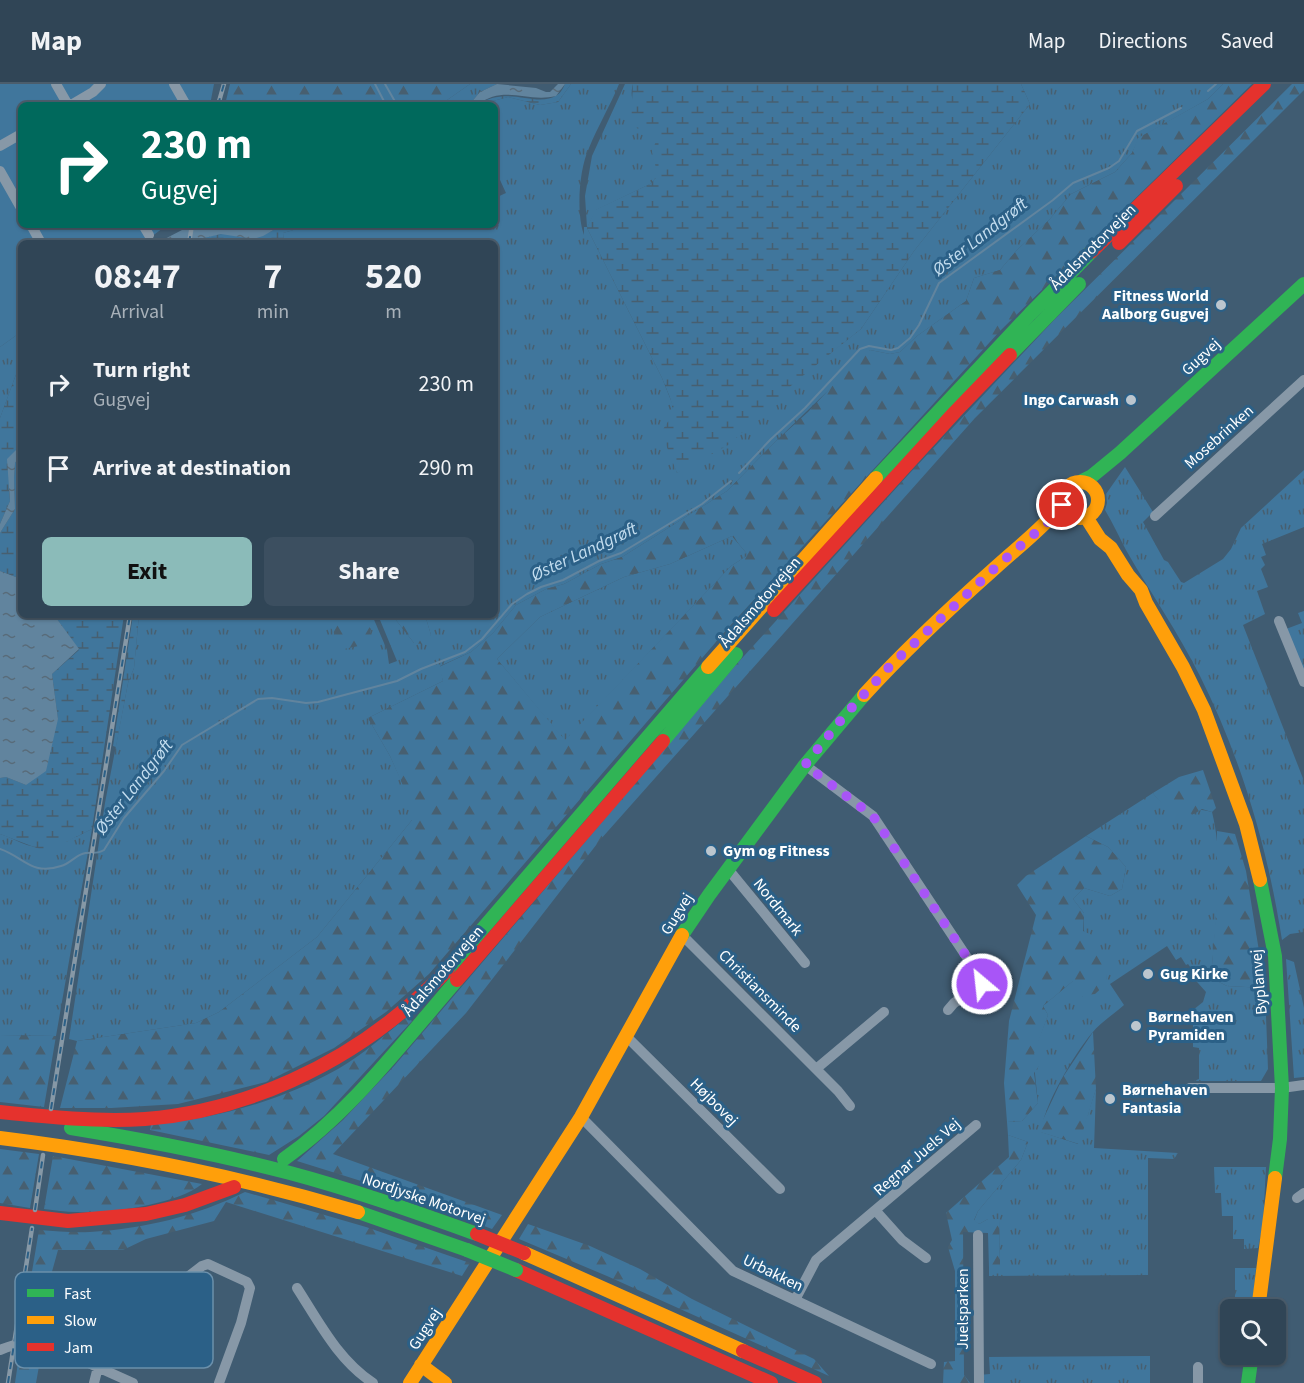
<!DOCTYPE html>
<meta charset="utf-8">
<style>
:root{--surface:#304556;--page:#3c4f60;--text:#f1f3f6;--muted:#a8b1b9;--line:#4b5d6c;--accent:#8bbbb9}
body{margin:0;font-family:"Source Sans 3",sans-serif;background:var(--page);color:var(--text);height:100vh;display:flex;flex-direction:column;font-size:22px;white-space:nowrap}
*{box-sizing:border-box;margin:0}
p{font-size:20px;color:var(--muted)}
.icon{flex:none;width:33px;height:33px;fill:none;stroke:currentColor;stroke-width:2;stroke-linecap:round;stroke-linejoin:round}
.map{position:relative;flex:1;overflow:hidden}
.drawer{position:absolute;left:18px;top:156px;width:480px;height:378px;display:flex;flex-direction:column;background:var(--surface);border-radius:9px;box-shadow:0 2px 4px #0004,0 0 0 2px var(--line)}
.drawer>*{flex:none}
.top-card{position:absolute;left:18px;top:18px;width:480px;height:126px;border-radius:9px;box-shadow:0 2px 4px #0004,0 0 0 2px var(--line);background:#00695c;color:#fff;overflow:hidden}
.fabs{position:absolute;left:1220px;top:1215px;display:grid;gap:12px}
.fabs a{display:grid;place-items:center;width:66px;height:66px;border-radius:9px;background:var(--surface);box-shadow:0 2px 4px #0004,0 0 0 2px var(--line);font-size:30px}
.pin{position:absolute;display:grid;place-items:center;width:51px;height:51px;color:#fff;margin:-26px;border:3px solid #fff;border-radius:50%;box-shadow:0 2px 6px #0007}
.me{position:absolute;width:66px;margin:-33px;rotate:332deg;stroke-linejoin:round;filter:drop-shadow(0 0 4px #0008)}
.turn{display:flex;align-items:center;gap:21px;height:126px;padding:0 24px;font-size:27px}
.turn .icon{width:78px;height:78px;stroke-width:2.5}
.turn b{display:block;font-size:42px;line-height:51px}
.eta{display:flex;justify-content:space-evenly;align-items:center;height:102px;text-align:center}
.eta b{font-size:36px;font-weight:700;line-height:42px}
.primary-button{display:flex;gap:12px;margin-top:auto;padding:12px 24px}
.primary-button a{flex:1;height:69px;border-radius:9px;background:var(--accent);color:#111;font-size:24px;font-weight:700;line-height:69px;text-align:center}
.primary-button a+a{background:var(--page);color:var(--text)}
ul{padding:0;list-style:none}
li{display:flex;align-items:center;gap:18px;height:84px;padding:0 24px}
li div{flex:1}
li b{display:block;font-size:22px}
li em{font-style:normal}
header{display:flex;align-items:center;gap:36px;box-sizing:border-box;height:84px;padding:0 30px;background:var(--surface);border-bottom:2px solid var(--line)}
header strong{font-size:28px}
nav{display:flex;gap:33px;margin-inline-start:auto;font-size:21px}
.map>svg:first-child{display:block}
.grass{fill:url(#grass-tufts)}
.forest{fill:url(#forest-firs);fill-rule:evenodd}
.wetland{fill:url(#wetland-marsh)}
.green{fill:#40769c}
.water{fill:url(#water-ripples)}
.lines{fill:none;stroke-linecap:round;stroke-linejoin:round}
.stream{stroke:#61849e;stroke-width:2}
.street{stroke:#8798a7;stroke-width:10}
.fast{stroke:#30b455;stroke-width:14}
.slow{stroke:#ff9f0a;stroke-width:14}
.jam{stroke:#e5322d;stroke-width:14}
.rail-casing{stroke:#8698a6;stroke-width:4.5}
.rail{stroke:#2b6087;stroke-width:2;stroke-dasharray:7;stroke-linecap:butt}
.fast-bridge{stroke:#30b455;stroke-width:14}
.jam-bridge{stroke:#e5322d;stroke-width:14}
.route{stroke:#a855f7;stroke-width:10;stroke-dasharray:0 18}
.poi-dot{fill:#bcc6ce;stroke:#2b6087;stroke-width:2}
.labels{text-anchor:middle;dominant-baseline:central;stroke-width:6;stroke-linejoin:round;paint-order:stroke}
.street-label{font-size:16px;fill:#fff;stroke:#2b6087}
.poi-label{font-size:16px;font-weight:bold;fill:#fff;stroke:#2b6087;text-anchor:start}
.water-label{font-size:18px;font-style:italic;fill:#c3ddef;stroke:#2b6087}
.key{fill:#2b6087;stroke:#6b90ab;stroke-width:1.5}
.key-label{font-size:16px;fill:#fff}
</style>
<header>
<strong>Map</strong>
<nav><a>Map</a><a>Directions</a><a>Saved</a></nav>
</header>
<div class="map">
<svg width="1304" height="1299" viewBox="0 0 1304 1299">
<defs>
<pattern id="grass-tufts" width="24" height="20" patternUnits="userSpaceOnUse" patternTransform="scale(1.5)"><rect width="24" height="20" fill="#40769c"/><path d="M3 7l-1-3M5 7V3M7 7l1-3M15 17l-1-3M17 17v-4M19 17l1-3" fill="none" stroke="#475f70"/></pattern>
<pattern id="forest-firs" width="22" height="20" patternUnits="userSpaceOnUse" patternTransform="scale(1.5)"><rect width="22" height="20" fill="#40769c"/><path d="M5 1l3.5 6h-7zM16 11l3.5 6h-7z" fill="#475f70"/></pattern>
<pattern id="wetland-marsh" width="20" height="14" patternUnits="userSpaceOnUse" patternTransform="scale(1.5)"><rect width="20" height="14" fill="#40769c"/><path d="M1 5h8M5 5V1M11 12h8M15 12V8" fill="none" stroke="#475f70"/></pattern>
<pattern id="water-ripples" width="26" height="14" patternUnits="userSpaceOnUse" patternTransform="scale(1.5)"><rect width="26" height="14" fill="#61849e"/><path d="M2 4q2-2 4 0t4 0M15 11q2-2 4 0t4 0" fill="none" stroke="#586b79"/></pattern>
</defs>
<rect width="100%" height="100%" fill="#405c72"/>
<path class="grass" d="M470 0H497L480 8 469 21H440Z
M571 0H619C610 22 598 42 589 64 579 85 576 129 584 151V143H587L585 112 592 72 625 0H633C627 21 642 29 657 40L659 92 650 100 596 126 587 144 662 294 672 319 673 377 677 389 861 245 914 167 1030 20 1021 0H1223L1208 15 1139 54 1132 69 1115 88 1071 110 1049 136 1017 166 1000 186 974 194 966 217 917 252 900 268 890 270 870 266 775 358 727 407 622 473 601 480 564 500 546 505 516 521 493 549 471 568 440 582 443 597 368 634 390 672 413 722 412 736 317 853 219 928 196 939 77 957 69 955 105 719 128 599 134 584 139 531H372L387 566 389 580 397 577 378 531H392L414 559 431 551 425 531H495V159H284L283 149 311 141H421L426 145 434 141H495V114L506 109 495 85V21H487L489 18 508 13 540 21 558 18Z
M21 248V285H18L0 334V263Z
M1125 383 1153 428 1143 438 1164 476 1168 478 1181 498 1184 499 1223 475 1231 465 1241 444 1304 386V443L1262 460 1266 471 1261 473 1265 481 1261 485 1268 503 1257 507 1265 530 1243 541 1304 697V848L1290 850 1282 856C1268 765 1241 674 1200 592 1178 548 1150 508 1126 466 1119 453 1113 439 1105 426L1107 419 1106 410Z
M732 452 748 471 731 482 565 657 497 575 540 533 624 493 670 480Z
M1304 527V589L1286 545 1302 539 1298 529Z
M1153 709C1166 730 1191 722 1212 728 1225 780 1215 841 1211 894L1227 902 1265 904 1268 985 1261 997H1194L1199 995V964L1193 963V926L1203 918 1206 908 1190 890 1191 884 1188 880 1186 881 1181 873 1176 876 1167 862 1110 900 1124 921C1114 930 1101 938 1092 949 1075 969 1043 1022 1041 1048L1078 1060 1096 1005 1094 1064 1178 1069 1174 1075 1148 1074V1191L989 1192V1184H1000L999 1135H988L979 1140 974 1137 978 1127 1021 1076 1028 1058 1008 1051 1007 1038 1022 1037 1038 1019 1033 970 1048 931 1043 922 1074 896 1083 913 1084 829 1073 815 1084 804 1110 812 1122 805 1126 783 1108 763 1086 752Z
M92 745 56 952 0 951V750C10 753 18 758 27 761 48 768 74 754 92 745Z
M1286 875 1294 878 1304 924V993L1294 994Z
M1214 1083H1266L1263 1140 1258 1164 1244 1165V1155H1233V1132H1222L1221 1109H1215Z
M1235 1184H1256L1252 1225H1230V1222H1235Z
M1150 1272V1299H981L979 1291 990 1290 989 1273Z"/>
<path class="forest" d="M230 0H470L440 21H225Z
M1223 0H1252L1000 247 728 544 429 890 386 928 334 964 266 998 178 1020 111 1024H60L77 957 196 939 219 928 317 853 412 736V722L390 672 368 634 443 597 439 583 471 568 493 549 516 521 546 505 564 500 601 480 622 473 727 407 775 358 808 328 862 270 870 266 890 270 900 268 917 252 966 217 974 194 1000 186 1017 166 1049 136 1071 110 1115 88 1132 69 1138 54 1208 15ZM732 452 748 471 731 482 565 656 497 575 540 533 624 493 670 480Z
M1292 0H1304V6L975 334 600 756 466 929 333 1070 502 1131 492 1145 390 1106 297 1077 343 1036 395 981 734 583 910 389 1056 234Z
M350 531 362 535 371 545 368 560 344 565 331 544Z
M392 531H425L431 551 422 560 414 559Z
M1203 686 1216 724 1212 728 1202 725 1194 730C1177 727 1162 724 1153 709L1179 693Z
M1217 747 1235 750 1246 787 1265 904 1227 902 1211 894 1217 816Z
M1086 752 1108 763 1126 783 1122 805 1110 812 1084 804 1073 815 1084 829 1083 847 1094 852 1108 879 1106 900 1095 910 1083 913 1072 905 1073 897 1043 922 1048 931 1034 970 1041 979 1034 989 1038 1019 1022 1037 1007 1038 1004 999 1009 937 1036 831 1017 801 1026 792Z
M407 933 412 937 324 1032 299 1052 269 1071 150 1046 151 1041C217 1034 279 1018 338 985 362 971 385 951 407 933Z
M1093 948 1096 1005 1079 1060 1040 1048 1041 1040 1063 993Z
M0 951 56 952 44 1023 0 1018Z
M1008 1051 1028 1058 1021 1076 978 1127 974 1136 979 1140 988 1135H999L1000 1184H989L988 1149 963 1148 964 1291 970 1299H943L944 1278 955 1277V1187L948 1163 952 1156 946 1129 1009 1073Z
M0 1065 39 1070 30 1124 0 1119Z
M53 1072 202 1100C178 1120 108 1130 77 1128 66 1128 55 1126 44 1125Z
M245 1108 366 1143 470 1179 462 1192 226 1118 214 1137 146 1155 123 1166H58L43 1220 35 1228 33 1252 21 1253 39 1146C56 1147 73 1149 90 1148 143 1145 197 1132 245 1108Z
M528 1140 590 1162 640 1185 692 1215 814 1275 829 1292 607 1192 519 1155Z
M20 1265H42L36 1299H15Z"/>
<path class="wetland" d="M565 0H571L558 18 540 21 508 13 489 18 487 21H477C509 0 536 25 557 11 561 9 563 4 565 0Z
M633 0H1021L1030 20 914 167 861 245 794 299 730 360 677 389 661 348C679 324 672 320 662 294L587 144 595 126 650 100 658 92 652 68 656 57 654 51 634 43 631 35Z
M282 141H311L283 149 284 159H192L193 154C203 154 212 151 222 150 252 149 250 161 282 141Z
M18 285H21V361L18 363 9 407 10 417 0 440V334Z
M21 369V495L0 487V449L15 425 14 394 15 379Z
M54 531H124L92 745 60 761 42 766 0 750V694L6 693 26 701 58 635 52 590 79 566Z
M133 531H139L134 584 128 599 116 663 113 662Z"/>
<path class="green" d="M0 0H214L210 21H21V141H167L143 159H21V248L0 263Z"/>
<path class="water" d="M497 0 536 4 546 8H550L558 0H565L556 12C526 19 505 0 477 21H469L480 8Z
M212 141H233L245 145 256 144 265 141H282L263 152 253 155 221 150 204 154H186L172 159H157L182 146Z
M21 361V369L15 379 14 394 15 425 0 449V440L10 417 7 375Z
M0 487 21 495V531H54L79 565 52 590 58 635 46 687 26 701 6 693 0 694Z"/>
<g class="lines">
<path class="stream" d="M375 0 386 21
M385 0 397 21
M1208 7 1216 0
M739 389 771 355 805 324 860 265 869 262 891 266 898 264 910 254 919 241 939 199 1053 116 1073 99 1109 84 1119 77 1137 47 1181 24
M0 765C24 773 31 792 61 782 69 780 74 773 82 770 89 767 97 771 104 766L124 734 164 687 182 661 258 615 272 614 306 619 318 618 397 597 421 585 465 568 482 555 512 520 527 510 541 503 563 496 599 477 621 469 702 420 731 397"/>
<path class="street" d="M56 0 68 21
M174 0 186 21
M71 21 93 8 101 0
M0 62 21 50
M0 87 21 124
M31 141 41 159
M143 141 149 151
M1155 432 1304 296
M1279 537 1304 598
M805 681 873 732 982 896V900L954 919 948 926
M728 785 805 879
M682 851 838 1007 850 1022
M626 952 780 1105
M816 985 884 928
M1190 1004H1282L1304 1001
M581 1033 733 1187 931 1280
M1297 1114 1304 1109
M876 1127 902 1156 926 1174
M978 1151 979 1299
M297 1204C319 1238 338 1276 373 1299
M795 1216 816 1176 976 1041
M0 1266C15 1260 28 1256 44 1259L133 1299
M1198 1283V1299
M94 1299 98 1283 120 1245 202 1182 208 1180 247 1198 250 1204 241 1239 219 1299"/>
<path class="fast" d="M1010 271 1079 200
M876 394 1030 230 1091 168
M1082 397 1092 392 1120 369 1304 200
M663 657 736 570
M1260 796 1275 872 1282 1004 1280 1055 1275 1094
M682 851 709 811 805 681 864 611
M448 885 708 583
M71 1044C145 1056 218 1070 290 1089 354 1106 415 1128 477 1150
M284 1075C352 1027 403 958 457 896
M358 1128 467 1166
M1248 1299 1252 1270"/>
<path class="slow" d="M1062 416a18 18 0 1 1 36 0a18 18 0 1 1-36 0Z
M1086 433 1100 455 1111 464 1128 491 1141 506 1146 519 1183 583 1204 626 1246 740 1260 796
M708 583 876 394
M864 611C905 566 950 524 995 484 1018 463 1042 445 1062 421
M0 1054C122 1069 241 1093 358 1128
M524 1169 743 1267
M1258 1226 1275 1094
M421 1281 445 1299
M410 1299 581 1033 682 851"/>
<path class="jam" d="M1119 159 1176 102
M1091 168 1264 0
M774 526 955 328 1010 271
M457 896 663 657
M0 1028C48 1033 97 1038 145 1035 246 1027 344 981 419 913 428 904 439 896 448 885
M0 1129 68 1137 146 1130 185 1121 234 1103
M516 1186 771 1299
M743 1267 815 1299"/>
<g class="rail-casing">
<path id="rail" d="M218 21 224 0
M189 159 192 141
M51 1025 130 531
M35 1126 43 1071
M8 1299 32 1144"/>
</g>
<use href="#rail" class="rail"/>
<path class="fast-bridge" d="M467 1166 516 1186"/>
<path class="jam-bridge" d="M477 1150 524 1169"/>
</g>
<g class="lines">
<path class="route" d="M982 900V896L873 732 805 681 845 631 891 581 996 483 1048 438 1062 421"/>
</g>
<g class="poi-dot">
<circle cx="1221" cy="221" r="6"/>
<circle cx="1131" cy="316" r="6"/>
<circle cx="711" cy="767" r="6"/>
<circle cx="1148" cy="890" r="6"/>
<circle cx="1136" cy="942" r="6"/>
<circle cx="1110" cy="1015" r="6"/>
</g>
<g class="labels">
<g class="street-label">
<text transform="translate(1093 163) rotate(-45)">Ådalsmotorvejen</text>
<text transform="translate(1201 273) rotate(-43)">Gugvej</text>
<text transform="translate(1219 353) rotate(-42)">Mosebrinken</text>
<text transform="translate(760 518) rotate(-49)">Ådalsmotorvejen</text>
<text transform="translate(778 823) rotate(51)">Nordmark</text>
<text transform="translate(677 830) rotate(-58)">Gugvej</text>
<text transform="translate(443 887) rotate(-49)">Ådalsmotorvejen</text>
<text transform="translate(1259 898) rotate(-95)">Byplanvej</text>
<text transform="translate(760 907) rotate(45)">Christiansminde</text>
<text transform="translate(714 1018) rotate(45)">Højbovej</text>
<text transform="translate(917 1073) rotate(-41)">Regnar Juels Vej</text>
<text transform="translate(424 1115) rotate(19)">Nordjyske Motorvej</text>
<text transform="translate(773 1189) rotate(26)">Urbakken</text>
<text transform="translate(963 1225) rotate(-90)">Juelsparken</text>
<text transform="translate(425 1245) rotate(-57)">Gugvej</text>
</g>
<g class="poi-label">
<text x="1209" y="212" text-anchor="end">Fitness World<tspan x="1209" dy="18">Aalborg Gugvej</tspan></text>
<text x="1119" y="316" text-anchor="end">Ingo Carwash</text>
<text x="723" y="767">Gym og Fitness</text>
<text x="1160" y="890">Gug Kirke</text>
<text x="1148" y="933">Børnehaven<tspan x="1148" dy="18">Pyramiden</tspan></text>
<text x="1122" y="1006">Børnehaven<tspan x="1122" dy="18">Fantasia</tspan></text>
</g>
<g class="water-label">
<text transform="translate(980 153) rotate(-38)">Øster Landgrøft</text>
<text transform="translate(584 468) rotate(-25)">Øster Landgrøft</text>
<text transform="translate(134 703) rotate(-52)">Øster Landgrøft</text>
</g>
</g>
<rect x="15" y="1188" width="198" height="96" rx="9" class="key"/>
<rect x="27" y="1205" width="27" height="8" fill="#30b455"/>
<rect x="27" y="1232" width="27" height="8" fill="#ff9f0a"/>
<rect x="27" y="1259" width="27" height="8" fill="#e5322d"/>
<g class="key-label">
<text x="64" y="1215">Fast</text>
<text x="64" y="1242">Slow</text>
<text x="64" y="1269">Jam</text>
</g>
</svg>
<div class="fabs">
<a><svg class="icon" aria-label="search" viewBox="0 0 24 24"><circle cx="10" cy="10" r="6"/><path d="M15 15l6 6"/></svg></a>
</div>
<div class="pin" style="left:1062px;top:421px;background:#d93025"><svg class="icon" aria-label="arrive" viewBox="0 0 24 24"><path d="M6 21V4h12l-3 4 3 4H6"/></svg></div>
<svg class="me" style="left:982px;top:900px" viewBox="-20 -20 40 40"><circle r="17" fill="#a855f7" stroke="#fff" stroke-width="3"/><path d="M0-11L8 9 0 5-8 9z" fill="#fff"/></svg>
<div class="top-card">
<div class="turn"><svg class="icon" aria-label="right" viewBox="0 0 24 24"><path d="M7 20v-9h11M14 6l5 5-5 5"/></svg><div><b>230 m</b>Gugvej</div></div>
</div>
<section class="drawer">
<div class="eta">
<div><b>08:47</b><p>Arrival</p></div>
<div><b>7</b><p>min</p></div>
<div><b>520</b><p>m</p></div>
</div>
<ul>
<li><svg class="icon" aria-label="right" viewBox="0 0 24 24"><path d="M7 20v-9h11M14 6l5 5-5 5"/></svg><div><b>Turn right</b><p>Gugvej</p></div><em>230 m</em></li>
<li><svg class="icon" aria-label="arrive" viewBox="0 0 24 24"><path d="M6 21V4h12l-3 4 3 4H6"/></svg><div><b>Arrive at destination</b></div><em>290 m</em></li>
</ul>
<div class="primary-button"><a>Exit</a><a>Share</a></div>
</section>
</div>
